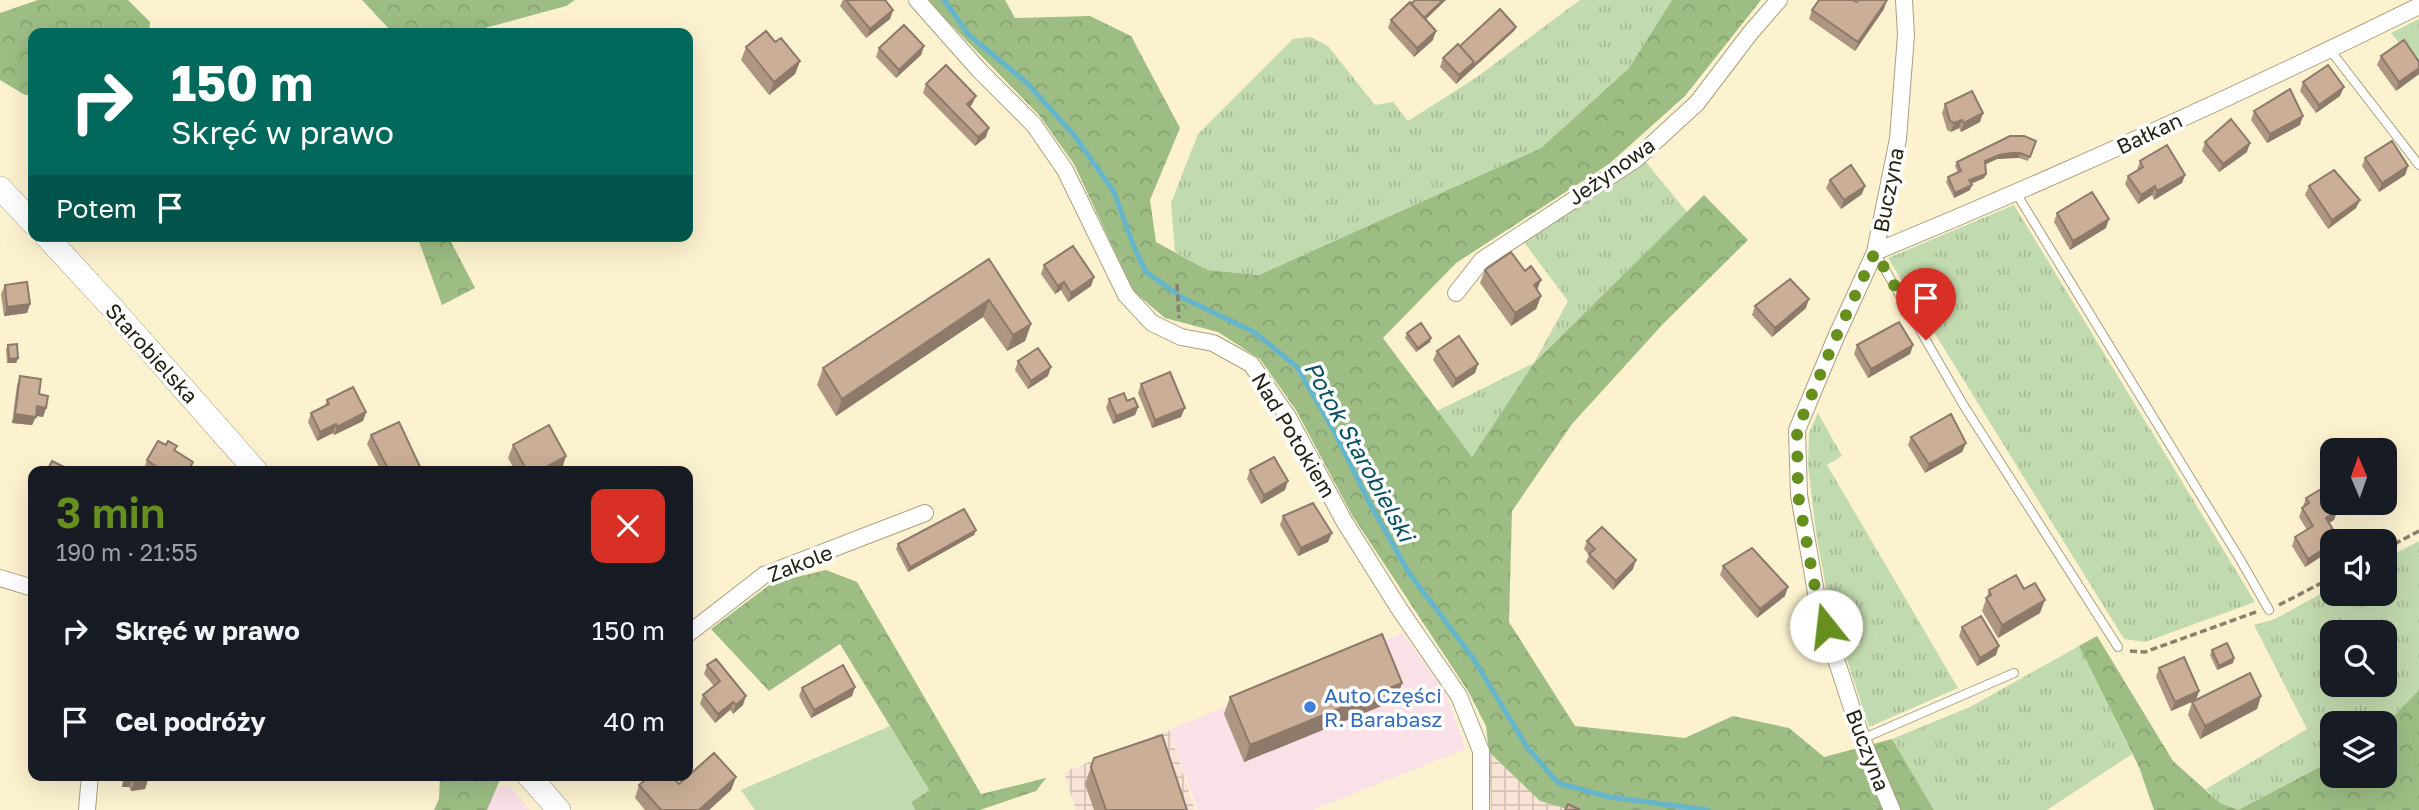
<!DOCTYPE html>
<html lang="pl">
<meta charset="utf-8">
<style>
:root{--surface:#171b24;--page:#20242c;--text:#f1f3f6;--muted:#9ea1a6;--accent:#678f1e}
body{margin:0;font-family:"Golos Text",sans-serif;background:var(--page);color:var(--text);height:100vh;display:flex;flex-direction:column;font-size:26px;white-space:nowrap}
*{box-sizing:border-box;margin:0}
p{font-size:23px;color:var(--muted)}
.icon{flex:none;width:38px;height:38px;fill:none;stroke:currentColor;stroke-width:2;stroke-linecap:round;stroke-linejoin:round}
.map{position:relative;flex:1;overflow:hidden}
.sheet{position:absolute;left:28px;top:466px;width:665px;height:315px;display:flex;flex-direction:column;background:var(--surface);border-radius:14px;box-shadow:0 7px 28px #0002}
.sheet>*{flex:none}
.guide{position:absolute;left:28px;top:28px;width:665px;height:214px;border-radius:14px;box-shadow:0 7px 28px #0002;background:#00695c;color:#fff;overflow:hidden}
.needle{width:46px;rotate:358deg}
.fabs{position:absolute;left:2320px;top:438px;display:grid;gap:14px}
.fabs a{display:grid;place-items:center;width:77px;height:77px;border-radius:14px;background:var(--surface);box-shadow:0 7px 28px #0002;font-size:35px}
.pin{position:absolute;display:grid;place-items:center;width:60px;height:60px;color:#fff;margin:-72px -30px;border-radius:50% 50% 50% 0;rotate:-45deg;box-shadow:0 0 7px #0007}
.pin .icon{rotate:45deg}
.me{position:absolute;width:77px;margin:-38px;rotate:344deg;stroke-linejoin:round;filter:drop-shadow(0 0 5px #0008)}
.turn{display:flex;align-items:center;gap:24px;height:147px;padding:0 28px;font-size:32px}
.turn .icon{width:91px;height:91px;stroke-width:2.5}
.turn b{display:block;font-size:49px;line-height:60px}
.then{display:flex;align-items:center;height:66px;padding:0 28px;background:#0003;gap:14px;font-size:26px}
.round{display:grid;place-items:center;flex:none;width:74px;height:74px;border-radius:14px;background:var(--page)}
.headline{display:flex;align-items:center;justify-content:space-between;height:119px;padding:0 28px}
h1{font-size:42px;font-weight:600;line-height:52px;color:var(--accent)}
ul{padding:0;list-style:none}
li{display:flex;align-items:center;gap:21px;height:91px;padding:0 28px}
li div{flex:1}
li b{display:block;font-size:26px}
li em{font-style:normal}
.map>svg:first-child{display:block}
.commercial{fill:#fae0e7}
.industrial{fill:url(#industrial-grid)}
.grass{fill:url(#grass-tufts);fill-rule:evenodd}
.forest{fill:url(#forest-crowns)}
.green{fill:#c2daaf}
.lines{fill:none;stroke-linecap:round;stroke-linejoin:round}
.stream{stroke:#65b6cd;stroke-width:5}
.lane-casing{stroke:#aaa080;stroke-width:10}
.street-casing{stroke:#aaa080;stroke-width:18}
.secondary-casing{stroke:#aaa080;stroke-width:24}
.path{stroke:#88816b;stroke-width:3.5;stroke-dasharray:7 3.5;stroke-linecap:butt}
.lane{stroke:#fff;stroke-width:8}
.street{stroke:#fff;stroke-width:16}
.secondary{stroke:#fff;stroke-width:23}
.wall{fill:#ae9682}
.shaded-wall{fill:#8d7a6a}
.building{fill:#caae97;stroke:#8d7a6a;stroke-width:2}
.route{stroke:#678f1e;stroke-width:12;stroke-dasharray:0 21.6}
.shop-dot{fill:#3f7fe0;stroke:#fff;stroke-width:2.5}
.labels{text-anchor:middle;dominant-baseline:central;stroke-width:7;stroke-linejoin:round;paint-order:stroke}
.street-label{font-size:21px;fill:#252215;stroke:#fff}
.shop-label{font-size:21px;fill:#366cbe;stroke:#fff;text-anchor:start}
.water-label{font-size:23px;font-style:italic;fill:#065060;stroke:#fff}
</style>
<div class="map">
<svg width="2419" height="810" viewBox="0 0 2419 810">
<defs>
<pattern id="industrial-grid" width="8" height="8" patternUnits="userSpaceOnUse" patternTransform="scale(1.75)"><rect width="8" height="8" fill="#f9e3d6"/><path d="M0 4h8M4 0v8" fill="none" stroke="#d5c2b7"/></pattern>
<pattern id="grass-tufts" width="24" height="20" patternUnits="userSpaceOnUse" patternTransform="scale(1.75)"><rect width="24" height="20" fill="#c2daaf"/><path d="M3 7l-1-3M5 7V3M7 7l1-3M15 17l-1-3M17 17v-4M19 17l1-3" fill="none" stroke="#a7bb96"/></pattern>
<pattern id="forest-crowns" width="20" height="18" patternUnits="userSpaceOnUse" patternTransform="scale(1.75)"><rect width="20" height="18" fill="#9dbd84"/><path d="M2 6a3 3 0 1 1 6 0M12 15a3 3 0 1 1 6 0" fill="none" stroke="#87a271"/></pattern>
</defs>
<rect width="100%" height="100%" fill="#fcf2d0"/>
<path class="commercial" d="M1402 633 1445 691 1466 749 1312 810H1198L1169 730Z
M508 785 530 810H478L485 791Z"/>
<path class="industrial" d="M1169 730 1195 810H1076L1064 772Z
M1489 752 1540 801 1571 810H1491Z"/>
<path class="grass" d="M1580 0H1672L1629 68 1541 148 1259 275 1207 270 1175 252 1171 203 1198 134 1293 39 1311 37 1328 46 1375 105 1393 102 1408 121 1477 77Z
M2419 19V67L2391 33Z
M1645 161 1687 212 1534 363 1472 457 1437 411 1534 363 1568 301 1523 241Z
M2014 205 2255 602 2145 642 2124 639 1888 258Z
M1818 413 1842 456 1827 465 1958 688 1869 727 1829 604 1816 533 1808 465 1809 433Z
M2419 541V690L2385 725V723H2333V760L2238 810 2220 803 2206 789 2307 729 2254 625 2275 619 2333 587V593H2385V559ZM2333 632H2385V684H2333Z
M2079 646 2132 754 2047 810H1934L1892 739 1970 707Z"/>
<path class="forest" d="M38 0H128L150 22 149 33H33V95H25L0 80V13Z
M362 0H575L566 6 481 29 441 33H393Z
M927 0H1005L1015 18 1090 16 1131 36 1180 128 1150 200 1156 242 1207 270 1259 275 1541 148 1629 68 1672 0H1761L1685 96 1609 164 1456 263 1383 338 1472 457 1534 363 1704 195 1748 240 1663 324 1572 424 1512 511 1509 622 1575 726 1685 738 1733 716 1789 728 1824 757 1892 739 1934 810H1571L1540 801 1489 752 1486 726 1468 691 1352 515 1296 410 1260 359 1218 332 1165 318 1133 291 1074 164 1039 115Z
M417 236H448L475 288 442 305Z
M826 570 857 582 981 794 1046 778 1036 791 980 810H915L911 802 929 790 840 644 769 691 711 629 772 583Z
M2097 636 2173 761 2220 803 2238 810H2154L2139 767 2079 646Z
M2419 690V810H2238L2333 760V775H2385V725Z
M440 775H502L487 810H434L439 799Z"/>
<path class="green" d="M890 726 929 790 911 802 915 810H755L741 790Z"/>
<g class="lines">
<path class="stream" d="M944 0 969 35 1027 83 1074 135 1114 192 1134 247 1146 272 1181 297 1254 332 1297 367 1334 431 1370 504 1409 573 1473 658 1527 747 1558 783 1609 797 1708 810"/>
<g class="lane-casing">
<path id="lane" d="M2330 50 2419 165
M2016 193 2241 561 2269 610
M1876 254 1964 406 2118 647
M1862 739 2014 673"/>
</g>
<g class="street-casing">
<path id="street" d="M917 0 979 70 1034 125 1065 170 1126 295 1152 323 1181 337 1213 343 1251 364 1288 417 1344 521 1400 610 1459 696 1481 751V810
M1875 252C2059 176 2240 94 2419 6
M1456 293 1482 260 1636 159 1697 103 1751 32 1779 0
M0 578 33 588
M688 634 764 575 925 513
M87 810 90 775
M1892 810 1862 739 1818 604 1799 495 1797 430 1836 337 1875 252 1898 139 1906 35 1904 0"/>
</g>
<g class="secondary-casing">
<path id="secondary" d="M0 188 33 223
M46 236 115 311 256 471
M528 775 559 810"/>
</g>
<path class="path" d="M1177 284 1179 318
M2385 549 2419 531
M2279 605 2333 577
M2130 651 2145 652 2256 612"/>
<use href="#lane" class="lane"/>
<use href="#street" class="street"/>
<use href="#secondary" class="secondary"/>
</g>
<path class="wall" d="M843 0H885L893 10 890 19 866 38 840 6Z
M1857 2 1884 9 1855 51 1809 19 1812 10Z
M1391 20H1426L1433 40 1414 57 1388 28Z
M1516 27 1514 31 1456 84 1440 67 1443 58 1460 46Z
M775 42 800 61 795 74 769 95 741 60 746 47Z
M924 46 921 55 896 78 876 57 879 48Z
M2381 56 2419 74 2396 91 2377 65Z
M2303 82 2340 96 2316 113 2300 91Z
M926 84 976 96 972 104 970 107 986 137 975 146 923 93Z
M1945 104 1980 122 1961 132 1959 128 1951 132 1947 130 1942 113Z
M2254 111 2300 125 2267 143 2251 120Z
M2036 141 2028 161 2019 158H2009L1997 159 1986 164V174L1984 178 1971 184 1970 190 1954 198 1946 182 1948 177 1958 173 1955 166 1957 162Z
M2205 142 2247 152 2219 172 2202 151Z
M2365 158 2408 166 2405 175 2379 192 2362 166Z
M2140 161 2185 175 2182 183 2154 200 2152 195 2138 204 2125 184 2128 176 2137 170Z
M1830 180 1862 194 1841 209 1826 188Z
M2309 186 2360 200 2356 208 2328 229 2305 195Z
M2057 213 2106 228 2070 250 2054 222Z
M989 259 1031 324 1025 341 1007 351 983 317 836 416 817 385 823 368Z
M1044 265 1094 277 1091 286 1068 302 1061 290 1055 294 1041 274Z
M1485 270 1541 296 1536 309 1511 326 1480 283Z
M5 285 30 304 27 313 4 316 1 294Z
M1755 306 1806 308 1772 337 1752 315Z
M1407 333 1430 342 1416 352 1405 338Z
M8 345 18 358 16 363H7L6 349Z
M1857 345H1913L1910 354 1868 378 1854 354Z
M1437 351 1478 364 1475 373 1452 388 1433 360Z
M1018 361 1048 376 1028 389 1015 370Z
M20 376 39 394 46 408 43 417 36 416 32 425 12 423 17 385Z
M1141 384 1181 417 1152 428 1138 393Z
M1109 399 1138 407 1135 415 1113 424 1106 408Z
M327 400 366 412 363 421 334 435 333 433 317 441 308 422 311 413 325 406Z
M371 435 422 471H381L367 444Z
M1911 437 1966 443 1962 452 1925 473 1908 445Z
M166 445 177 446 175 450 193 462 190 471H147L144 469 147 460Z
M513 445 562 469 558 471H515L508 458Z
M1250 470 1285 490 1261 504 1247 479Z
M2306 498 2337 511 2334 520 2329 523 2331 539 2333 541 2330 551 2305 567 2292 546 2295 537 2307 530 2299 517Z
M1283 516 1328 542 1298 556 1280 525Z
M976 530 974 535 908 572 896 549 898 544Z
M1587 541 1633 569 1613 590 1586 562 1589 555 1584 549Z
M1723 566 1785 596 1757 618 1720 575Z
M1989 590 2040 613 1998 638 1982 611Z
M1962 627 1996 655 1977 666 1959 636Z
M2212 650 2234 658 2233 663 2217 670 2210 655Z
M707 665 743 705 733 714 730 710 715 723 700 704 703 695 714 686 704 674Z
M2159 668 2199 691 2196 700 2171 711 2156 677Z
M1402 683 1396 700 1244 762 1224 714 1230 697Z
M855 687 852 696 811 718 799 696 802 688Z
M2261 696 2257 709 2200 739 2188 715 2192 702Z
M1094 758 1187 810H1094L1085 784Z
M149 775 145 789 131 791 129 787H122L123 776H118Z
M736 777 731 790 709 810H645L635 798 639 785 679 784Z"/>
<path class="shaded-wall" d="M1443 0H1446L1420 25 1422 21Z
M1887 0 1884 9 1855 51 1858 42Z
M893 10 890 19 866 38 870 29Z
M1516 27 1514 31 1471 70 1473 66Z
M1436 31 1433 40 1414 57 1417 48Z
M924 46 921 55 896 78 899 70Z
M800 61 795 74 769 95 774 82Z
M1474 62 1471 70 1456 84 1459 75Z
M2419 68V74L2396 91 2399 82Z
M2344 87 2340 96 2316 113 2319 105Z
M976 96 972 104 964 113 967 104Z
M1983 113 1980 122 1961 132 1964 123Z
M2303 116 2300 125 2267 143 2270 134Z
M1962 120 1959 128 1951 132 1954 123Z
M989 128 986 137 975 146 978 137Z
M2250 143 2247 152 2219 172 2223 164Z
M2011 153H2020L2019 158 1997 159 1984 165 1985 161 1999 155Z
M2408 166 2405 175 2379 192 2382 183Z
M1986 174 1984 178 1968 185 1969 180Z
M2185 175 2182 183 2154 200 2157 191Z
M1972 185 1970 190 1954 198 1955 193Z
M1865 186 1862 194 1841 209 1844 200Z
M2155 186 2152 195 2138 204 2141 195Z
M2360 200 2356 208 2328 229 2332 220Z
M2109 219 2106 228 2070 250 2073 241Z
M1094 277 1091 286 1068 302 1071 293Z
M1541 280 1536 293 1534 285Z
M1064 282 1061 290 1055 294 1058 286Z
M1541 296 1536 309 1511 326 1515 313Z
M1809 299 1806 308 1772 337 1775 328Z
M989 300 983 317 836 416 842 399Z
M30 304 27 313 4 316 7 307Z
M1031 324 1025 341 1007 351 1013 335Z
M1431 338 1430 342 1416 352 1418 348Z
M1913 345 1910 354 1868 378 1871 369Z
M18 358 16 363H7L9 359Z
M1478 364 1475 373 1452 388 1456 379Z
M1051 367 1048 376 1028 389 1031 381Z
M37 406 46 408 43 417 33 415Z
M1138 407 1135 415 1113 424 1116 416Z
M1185 408 1181 417 1152 428 1155 420Z
M366 412 363 421 334 435 337 427Z
M15 414 36 417 32 425 12 423Z
M336 424 333 433 317 441 320 432Z
M1966 443 1962 452 1925 473 1929 464Z
M566 456 562 469 558 471H539Z
M1288 481 1285 490 1261 504 1264 495Z
M2337 511 2334 520 2322 527 2326 518Z
M976 530 974 535 908 572 910 567Z
M1332 533 1328 542 1298 556 1301 548Z
M2333 543 2330 551 2305 567 2308 559Z
M1636 560 1633 569 1613 590 1616 581Z
M1788 587 1785 596 1757 618 1760 609Z
M2045 600 2040 613 1998 638 2002 625Z
M1999 646 1996 655 1977 666 1980 658Z
M2234 658 2233 663 2217 670 2219 666Z
M1402 683 1396 700 1244 762 1250 745Z
M855 687 852 696 811 718 814 710Z
M2199 691 2196 700 2171 711 2175 702Z
M746 696 743 705 733 714 736 705Z
M2261 696 2257 709 2200 739 2205 726Z
M733 702 730 710 715 723 718 714Z
M33 775H62L60 781 32 778Z
M736 777 731 790 709 810H699Z
M125 778 132 779 129 787H122Z
M148 780 145 789 131 791 134 782Z"/>
<path class="building" d="M846 0H885L893 10 870 29Z
M1415 0H1443L1424 18 1411 4Z
M1819 0H1853L1857 2 1858 0H1887L1858 42 1812 10Z
M1410 2 1436 31 1417 48 1391 20Z
M1500 9 1516 27 1473 66 1474 62 1460 46Z
M904 25 924 46 899 70 879 48Z
M766 31 775 42 781 38 800 61 774 82 746 47Z
M2404 40 2419 62V68L2399 82 2381 56Z
M1458 44 1474 62 1459 75 1443 58Z
M946 65 976 96 967 104 989 128 978 137 926 84Z
M2328 65 2344 87 2319 105 2303 82Z
M2290 89 2303 116 2270 134 2254 111Z
M1972 91 1983 113 1964 123 1962 120 1954 123 1950 121 1945 104Z
M2231 119 2250 143 2223 164 2205 142Z
M2010 136H2024L2036 141 2030 157 2020 153H2011L1999 155 1985 161 1986 174 1969 180 1972 185 1955 193 1948 177 1961 171 1957 162Z
M2392 141 2408 166 2382 183 2365 158Z
M2167 145 2185 175 2157 191 2155 186 2141 195 2128 176 2143 167 2140 161Z
M1851 165 1865 186 1844 200 1830 180Z
M2334 170 2360 200 2332 220 2309 186Z
M2092 192 2109 219 2073 241 2057 213Z
M1073 246 1094 277 1071 293 1064 282 1058 286 1044 265Z
M1511 252 1525 271 1531 266 1541 280 1534 285 1541 296 1515 313 1485 270Z
M989 259 1031 324 1013 335 989 300 842 399 823 368Z
M1790 279 1809 299 1775 328 1755 306Z
M27 282 30 304 7 307 5 285Z
M1899 322 1913 345 1871 369 1857 345Z
M1421 323 1431 338 1418 348 1407 333Z
M1459 336 1478 364 1456 379 1437 351Z
M17 344 18 358 9 359 8 345Z
M1038 348 1051 367 1031 381 1018 361Z
M1170 372 1185 408 1155 420 1141 384Z
M20 376 41 379 39 394 48 396 46 408 37 406 36 417 15 414Z
M353 387 366 412 337 427 336 424 320 432 311 413 329 404 327 400Z
M1124 393 1127 401 1134 398 1138 407 1116 416 1109 399Z
M1951 414 1966 443 1929 464 1911 437Z
M399 422 422 471H389L371 435Z
M549 425 566 456 539 471H527L513 445Z
M158 441 166 445 168 441 177 446 174 450 193 462 188 471H167L165 470 162 471 147 460Z
M1274 457 1288 481 1264 495 1250 470Z
M52 461 72 471H47Z
M2323 488 2337 511 2326 518 2334 531 2329 535 2333 543 2308 559 2295 537 2313 526 2302 508 2309 503 2306 498Z
M1313 503 1332 533 1301 548 1283 516Z
M964 509 976 530 910 567 898 544Z
M1602 527 1636 560 1616 581 1589 554 1595 549 1587 541Z
M1752 548 1788 587 1760 609 1723 566Z
M2016 575 2024 589 2035 583 2045 600 2002 625 1986 598 1991 595 1989 590Z
M1981 616 1999 646 1980 658 1962 627Z
M1382 634 1402 683 1250 745 1230 697Z
M2227 643 2234 658 2219 666 2212 650Z
M2184 657 2199 691 2175 702 2159 668Z
M716 659 746 696 736 705 733 702 718 714 703 695 720 681 707 665Z
M843 665 855 687 814 710 802 688Z
M2250 673 2261 696 2205 726 2192 702Z
M1162 735 1187 810H1106L1091 767 1094 758Z
M714 753 736 777 699 810H661L639 785 651 775H670L679 784Z
M125 775H149L148 780 134 782 132 779 125 778Z
M1568 804 1580 810H1565Z"/>
<g class="lines">
<path class="route" d="M1826 626 1818 604 1798 495 1797 430 1836 337 1875 252 1926 340"/>
</g>
<circle class="shop-dot" cx="1310" cy="707" r="7"/>
<g class="labels">
<g class="street-label">
<text transform="translate(2149 133) rotate(-25)">Bałkan</text>
<text transform="translate(1611 171) rotate(-35)">Jeżynowa</text>
<text transform="translate(1888 190) rotate(-79)">Buczyna</text>
<text transform="translate(152 353) rotate(48)">Starobielska</text>
<text transform="translate(1294 435) rotate(59)">Nad Potokiem</text>
<text transform="translate(800 563) rotate(-21)">Zakole</text>
<text transform="translate(1868 750) rotate(69)">Buczyna</text>
</g>
<g class="shop-label">
<text x="1324" y="695">Auto Części<tspan x="1324" dy="24">R. Barabasz</tspan></text>
</g>
<g class="water-label">
<text transform="translate(1360 451) rotate(61)">Potok Starobielski</text>
</g>
</g>
</svg>
<div class="fabs">
<a><svg class="needle" viewBox="-14 -14 28 28"><path d="M0-13l5 13h-10z" fill="#e53935"/><path d="M0 13l5-13h-10z" fill="#9ea1a6"/></svg></a>
<a><svg class="icon" aria-label="sound" viewBox="0 0 24 24"><path d="M4 9h4l5-4v14l-5-4H4zM17 9q2 3 0 6"/></svg></a>
<a><svg class="icon" aria-label="search" viewBox="0 0 24 24"><circle cx="10" cy="10" r="6"/><path d="M15 15l6 6"/></svg></a>
<a><svg class="icon" aria-label="layers" viewBox="0 0 24 24"><path d="M12 4l9 5-9 5-9-5zM3 14l9 5 9-5"/></svg></a>
</div>
<div class="pin" style="left:1926px;top:340px;background:#d93025"><svg class="icon" aria-label="arrive" viewBox="0 0 24 24"><path d="M6 21V4h12l-3 4 3 4H6"/></svg></div>
<svg class="me" style="left:1826px;top:626px" viewBox="-20 -20 40 40"><circle r="19" fill="#fff"/><path d="M0-13L10 11 0 6-10 11z" fill="#678f1e"/></svg>
<div class="guide">
<div class="turn"><svg class="icon" aria-label="right" viewBox="0 0 24 24"><path d="M7 20v-9h11M14 6l5 5-5 5"/></svg><div><b>150 m</b>Skręć w prawo</div></div>
<div class="then">Potem<svg class="icon" aria-label="arrive" viewBox="0 0 24 24"><path d="M6 21V4h12l-3 4 3 4H6"/></svg></div>
</div>
<section class="sheet">
<div class="headline"><div><h1>3 min</h1><p>190 m · 21:55</p></div><a class="round" style="background:#d93025;color:#fff"><svg class="icon" aria-label="close" viewBox="0 0 24 24"><path d="M6 6l12 12M18 6L6 18"/></svg></a></div>
<ul>
<li><svg class="icon" aria-label="right" viewBox="0 0 24 24"><path d="M7 20v-9h11M14 6l5 5-5 5"/></svg><div><b>Skręć w prawo</b></div><em>150 m</em></li>
<li><svg class="icon" aria-label="arrive" viewBox="0 0 24 24"><path d="M6 21V4h12l-3 4 3 4H6"/></svg><div><b>Cel podróży</b></div><em>40 m</em></li>
</ul>
</section>
</div>
